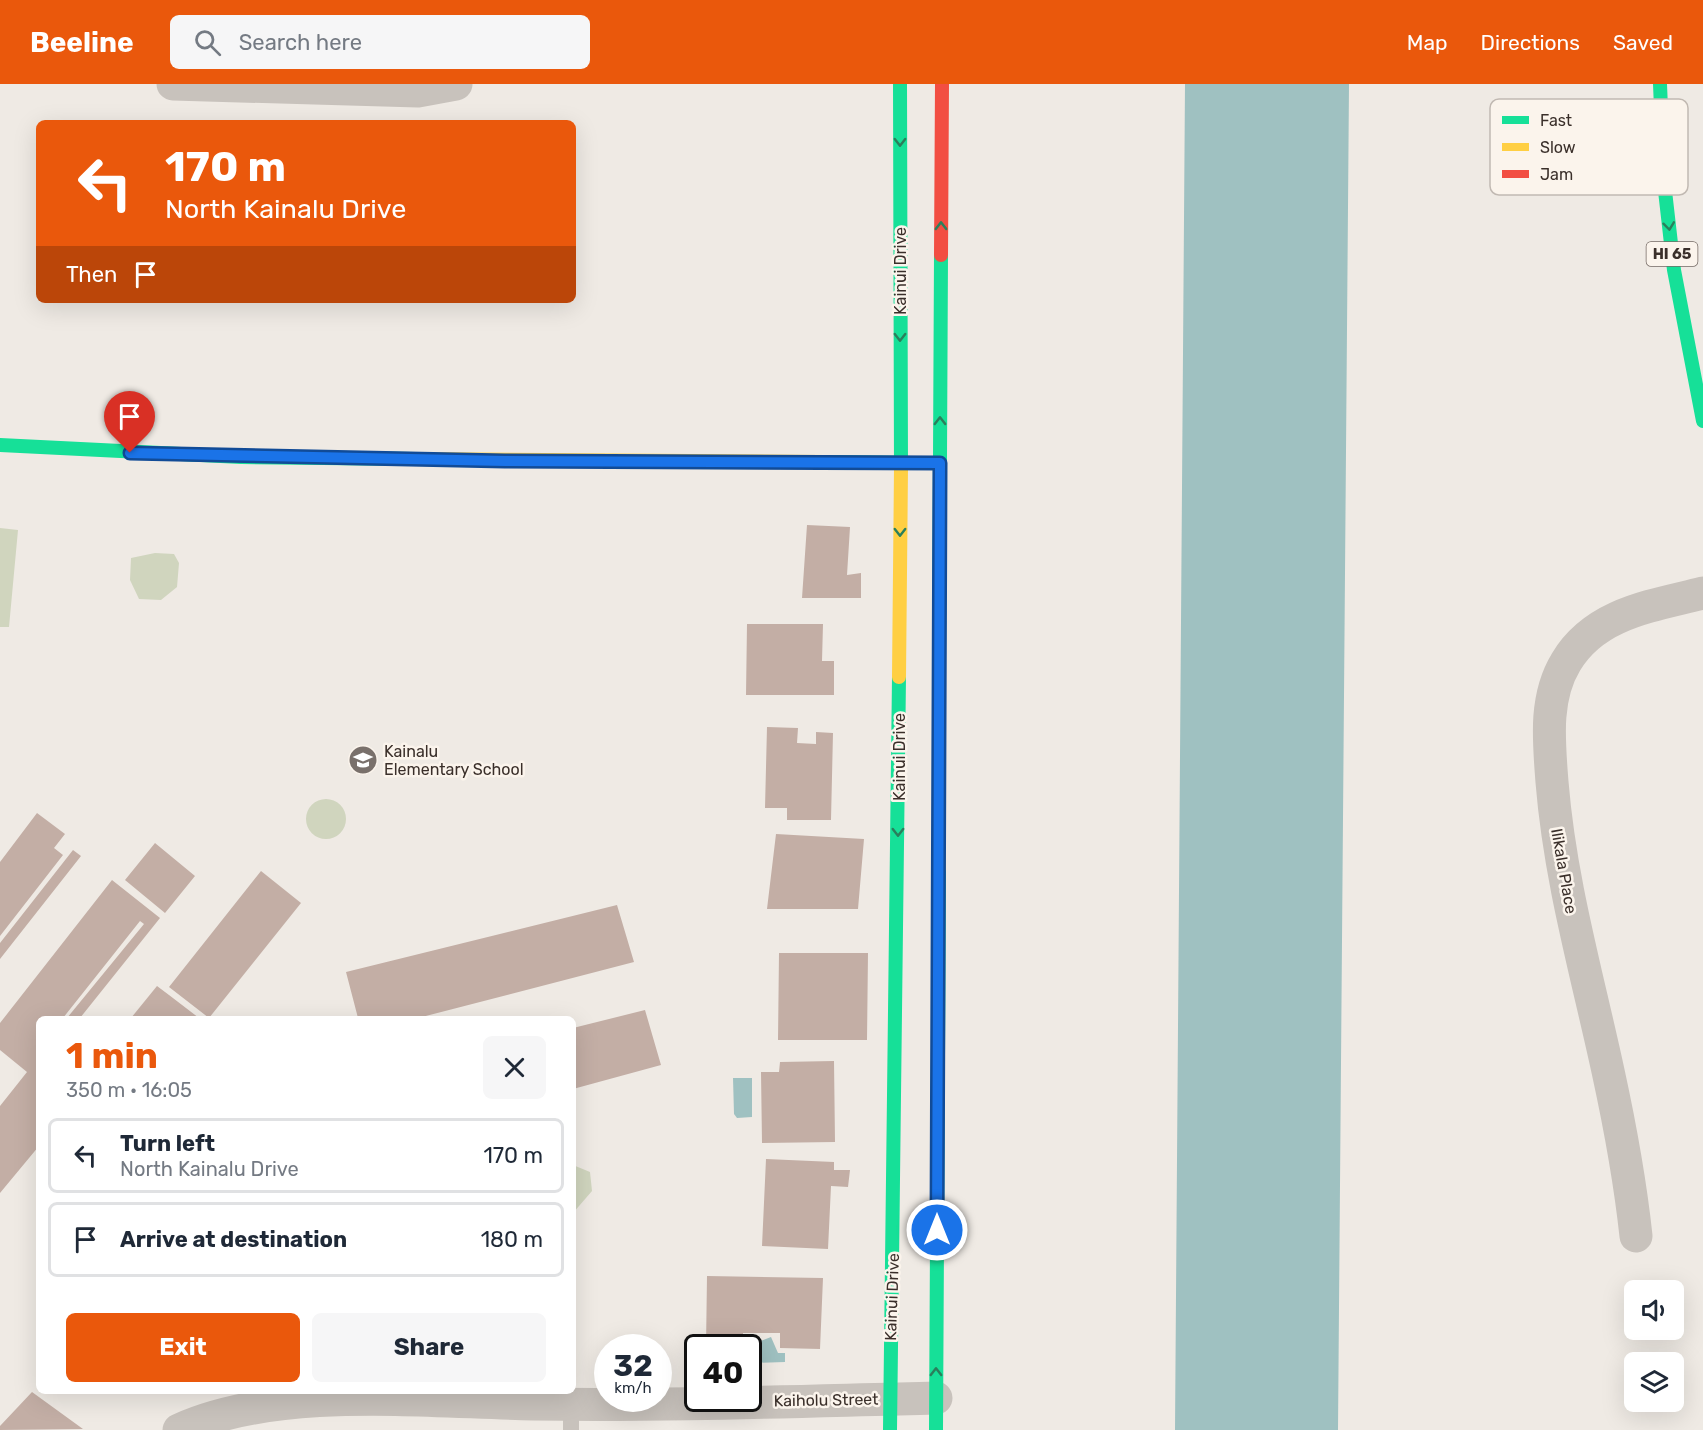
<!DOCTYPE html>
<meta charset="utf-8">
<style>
:root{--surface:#fff;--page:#f6f6f7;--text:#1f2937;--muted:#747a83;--line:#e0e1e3;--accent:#ea580c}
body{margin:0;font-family:Rubik,sans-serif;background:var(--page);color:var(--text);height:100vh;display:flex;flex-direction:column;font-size:22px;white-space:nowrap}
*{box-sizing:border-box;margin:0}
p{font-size:20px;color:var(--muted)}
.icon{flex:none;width:33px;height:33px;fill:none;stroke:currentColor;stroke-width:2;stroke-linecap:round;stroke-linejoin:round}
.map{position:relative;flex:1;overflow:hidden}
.sheet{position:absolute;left:36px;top:932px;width:540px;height:378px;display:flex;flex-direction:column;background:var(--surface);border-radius:9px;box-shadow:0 6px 24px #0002}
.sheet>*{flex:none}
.banner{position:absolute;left:36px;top:36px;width:540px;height:183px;border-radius:9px;box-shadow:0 6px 24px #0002;background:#ea580c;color:#fff;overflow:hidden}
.controls{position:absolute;left:1624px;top:1196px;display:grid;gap:12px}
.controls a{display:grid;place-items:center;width:60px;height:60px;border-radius:9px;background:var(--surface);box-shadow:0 6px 24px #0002;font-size:30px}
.speed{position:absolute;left:594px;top:1250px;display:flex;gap:12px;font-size:30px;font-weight:700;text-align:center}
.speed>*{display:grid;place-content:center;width:78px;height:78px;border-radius:50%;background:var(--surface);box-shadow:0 6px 24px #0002;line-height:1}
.speed small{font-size:15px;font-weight:400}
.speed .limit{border:3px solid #111;border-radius:9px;background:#fff;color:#111}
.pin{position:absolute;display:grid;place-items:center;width:51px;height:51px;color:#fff;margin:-62px -26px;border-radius:50% 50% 50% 0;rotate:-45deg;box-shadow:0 0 6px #0007}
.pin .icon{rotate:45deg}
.me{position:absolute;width:66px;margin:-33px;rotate:0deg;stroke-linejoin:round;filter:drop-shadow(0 0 4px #0008)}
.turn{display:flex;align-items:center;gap:21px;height:126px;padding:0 30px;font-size:27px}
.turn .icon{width:78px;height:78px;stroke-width:2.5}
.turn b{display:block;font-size:42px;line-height:51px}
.then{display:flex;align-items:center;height:57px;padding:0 30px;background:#0003;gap:12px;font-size:22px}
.round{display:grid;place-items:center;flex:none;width:63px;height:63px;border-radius:9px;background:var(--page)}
.summary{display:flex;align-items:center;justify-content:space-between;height:102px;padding:0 30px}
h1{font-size:36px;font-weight:700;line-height:45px;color:var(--accent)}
.cta{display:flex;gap:12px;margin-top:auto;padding:12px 30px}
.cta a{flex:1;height:69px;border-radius:9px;background:var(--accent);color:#fff;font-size:24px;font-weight:700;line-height:69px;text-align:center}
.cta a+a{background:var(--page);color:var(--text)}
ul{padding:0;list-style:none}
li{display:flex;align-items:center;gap:18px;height:75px;margin:0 12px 9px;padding:0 18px;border:3px solid var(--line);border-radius:9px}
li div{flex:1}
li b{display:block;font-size:22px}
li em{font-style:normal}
header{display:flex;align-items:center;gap:36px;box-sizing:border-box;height:84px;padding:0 30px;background:var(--accent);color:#fff}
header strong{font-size:28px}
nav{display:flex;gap:33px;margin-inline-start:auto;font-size:21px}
.search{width:420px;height:54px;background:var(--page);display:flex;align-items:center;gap:15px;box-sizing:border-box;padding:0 21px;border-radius:9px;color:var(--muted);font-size:22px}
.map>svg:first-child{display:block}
.green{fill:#d0d5be}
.water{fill:#9fc1c1}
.building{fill:#c3aea5}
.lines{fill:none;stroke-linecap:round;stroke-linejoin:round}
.lane{stroke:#c8c2bc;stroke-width:16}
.street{stroke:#c8c2bc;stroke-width:33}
.fast{stroke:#16e098;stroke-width:14}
.slow{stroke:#ffcf43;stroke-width:14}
.jam{stroke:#f24e42;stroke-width:14}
.oneway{stroke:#2a7f5c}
.route-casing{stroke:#114b97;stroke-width:15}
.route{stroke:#1a73e8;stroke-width:10}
.labels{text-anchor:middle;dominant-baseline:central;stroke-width:5;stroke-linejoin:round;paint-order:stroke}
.shield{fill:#fbf4ec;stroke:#746a64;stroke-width:1.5}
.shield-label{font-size:15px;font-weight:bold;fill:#3a2f2a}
.street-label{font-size:16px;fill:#3a2f2a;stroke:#fbf4ec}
.poi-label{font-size:16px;fill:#3a2f2a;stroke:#fbf4ec;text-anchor:start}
.key{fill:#fbf4ec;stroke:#c1b9b2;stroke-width:1.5}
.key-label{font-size:16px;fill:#3a2f2a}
</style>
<header>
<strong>Beeline</strong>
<div class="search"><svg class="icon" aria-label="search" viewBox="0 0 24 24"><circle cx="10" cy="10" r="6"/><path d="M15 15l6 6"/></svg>Search here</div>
<nav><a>Map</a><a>Directions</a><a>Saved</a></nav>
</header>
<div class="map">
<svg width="1703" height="1346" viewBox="0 0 1703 1346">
<rect width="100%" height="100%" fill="#efeae4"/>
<path class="green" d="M0 444 18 446 9 543H0Z
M155 469 174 470 179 479 177 503 161 516 139 515 130 496 131 474Z
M306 735a20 20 0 1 1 40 0a20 20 0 1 1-40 0Z
M573 1081 590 1088 592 1107 573 1129Z"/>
<path class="water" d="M1185 0H1349L1338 1346H1175Z
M733 994H752V1033L737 1034 734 1030Z
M771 1253 778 1269H785V1278L749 1279 748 1263H745Z"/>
<path class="building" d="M807 441 850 443 847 491 861 489V514H802Z
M747 540H823L822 577H834V611H746Z
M767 643 798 644 797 659 816 660V648L833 649 831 736H787V724H765Z
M37 729 65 750 54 764 63 771 0 852V778Z
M776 750 864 755 858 825H767Z
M155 759 195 792 165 829 125 796Z
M73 766 81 772 0 875V859Z
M261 787 301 819 209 934 169 903Z
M112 796 160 834 80 934H67L144 840 140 837 63 934H39V1062L0 1109V1022L27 988 0 966V939Z
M617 821 634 878 418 934H358L346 888Z
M779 869H868L867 956H778Z
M157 902 169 911 199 934H131Z
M645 926 661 981 573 1005V944Z
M834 977 835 1058 762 1059 761 988H779L780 978Z
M766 1075 834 1078V1086H850L848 1103 831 1102 828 1165 762 1162Z
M707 1192 823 1194 820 1265 780 1264V1249H743V1263H706Z
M32 1308 83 1345 0 1346V1342Z"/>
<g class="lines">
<path class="lane" d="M571 1319V1346"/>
<path class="street" d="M173 0 418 7 456 0
M1636 1152C1630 1096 1620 1042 1608 987 1587 890 1560 797 1552 698 1549 658 1544 614 1566 578 1595 529 1652 522 1703 509
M179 1346C278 1301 426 1318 533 1320 667 1322 802 1317 936 1314"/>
<path class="fast" d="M900 0 901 384
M1660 0 1664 98 1674 186 1703 337
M0 361 241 373 415 375
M825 378 922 379
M939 576 941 171
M890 1346 899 593
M936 1346 939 784"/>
<path class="slow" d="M415 375 825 378
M899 593 901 384
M939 784V576"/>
<path class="jam" d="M941 171 942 0"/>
</g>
<defs><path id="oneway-chevron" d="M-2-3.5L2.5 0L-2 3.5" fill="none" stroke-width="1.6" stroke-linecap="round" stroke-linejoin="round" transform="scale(1.5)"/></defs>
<g class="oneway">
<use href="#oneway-chevron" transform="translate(900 58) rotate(90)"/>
<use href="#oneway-chevron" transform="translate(941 142) rotate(-90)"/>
<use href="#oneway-chevron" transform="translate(1669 142) rotate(83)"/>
<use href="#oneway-chevron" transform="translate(900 253) rotate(90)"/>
<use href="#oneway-chevron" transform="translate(940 337) rotate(-90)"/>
<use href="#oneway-chevron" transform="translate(900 448) rotate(90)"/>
<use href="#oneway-chevron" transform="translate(898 748) rotate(90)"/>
<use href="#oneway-chevron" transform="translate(936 1288) rotate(-90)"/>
</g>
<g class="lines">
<g class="route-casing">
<path id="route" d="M130 369 505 377 940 379 937 1146"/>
</g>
<use href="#route" class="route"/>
</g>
<defs>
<g id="school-disc" transform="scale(1.5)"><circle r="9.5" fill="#79706b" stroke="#fbf4ec"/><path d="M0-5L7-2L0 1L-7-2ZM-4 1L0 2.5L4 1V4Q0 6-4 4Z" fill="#fff"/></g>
</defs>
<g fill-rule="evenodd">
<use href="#school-disc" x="363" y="676"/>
</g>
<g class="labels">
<rect class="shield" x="1646.5" y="158" width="51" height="24" rx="4.5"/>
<g class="shield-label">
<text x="1672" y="170">HI 65</text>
</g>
<g class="street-label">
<text transform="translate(900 187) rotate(-90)">Kainui Drive</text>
<text transform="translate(899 673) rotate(-90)">Kainui Drive</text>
<text transform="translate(1564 787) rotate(80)">Ilikala Place</text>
<text transform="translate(892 1213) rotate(-88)">Kainui Drive</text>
<text transform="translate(826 1316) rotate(-1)">Kaiholu Street</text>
</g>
<g class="poi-label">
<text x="384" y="667">Kainalu<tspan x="384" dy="18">Elementary School</tspan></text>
</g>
</g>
<rect x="1490" y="15" width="198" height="96" rx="9" class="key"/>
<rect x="1502" y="32" width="27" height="8" fill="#16e098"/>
<rect x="1502" y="59" width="27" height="8" fill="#ffcf43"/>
<rect x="1502" y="86" width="27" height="8" fill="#f24e42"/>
<g class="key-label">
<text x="1540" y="42">Fast</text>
<text x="1540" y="69">Slow</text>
<text x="1540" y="96">Jam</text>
</g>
</svg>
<div class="controls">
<a><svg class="icon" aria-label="sound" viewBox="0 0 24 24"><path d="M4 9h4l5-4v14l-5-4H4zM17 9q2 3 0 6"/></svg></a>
<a><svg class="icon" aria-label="layers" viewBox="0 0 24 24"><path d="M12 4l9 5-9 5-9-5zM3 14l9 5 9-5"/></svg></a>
</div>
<div class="speed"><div>32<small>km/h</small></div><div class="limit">40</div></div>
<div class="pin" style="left:130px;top:369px;background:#d93025"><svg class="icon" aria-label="arrive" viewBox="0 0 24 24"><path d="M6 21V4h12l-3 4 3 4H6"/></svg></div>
<svg class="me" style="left:937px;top:1146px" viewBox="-20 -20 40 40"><circle r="17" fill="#1a73e8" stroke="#fff" stroke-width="3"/><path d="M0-11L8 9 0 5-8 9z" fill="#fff"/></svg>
<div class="banner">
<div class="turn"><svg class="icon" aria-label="left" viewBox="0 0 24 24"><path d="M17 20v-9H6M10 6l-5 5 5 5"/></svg><div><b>170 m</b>North Kainalu Drive</div></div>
<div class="then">Then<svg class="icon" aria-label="arrive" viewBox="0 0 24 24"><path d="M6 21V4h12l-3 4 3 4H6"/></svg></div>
</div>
<section class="sheet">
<div class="summary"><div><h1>1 min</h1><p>350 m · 16:05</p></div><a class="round"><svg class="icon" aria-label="close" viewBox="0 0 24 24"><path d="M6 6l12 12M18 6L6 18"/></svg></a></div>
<ul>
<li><svg class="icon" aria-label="left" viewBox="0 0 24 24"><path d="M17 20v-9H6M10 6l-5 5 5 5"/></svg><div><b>Turn left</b><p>North Kainalu Drive</p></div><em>170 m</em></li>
<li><svg class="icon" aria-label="arrive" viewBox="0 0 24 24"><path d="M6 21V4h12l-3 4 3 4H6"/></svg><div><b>Arrive at destination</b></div><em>180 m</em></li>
</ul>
<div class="cta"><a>Exit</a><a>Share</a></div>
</section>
</div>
